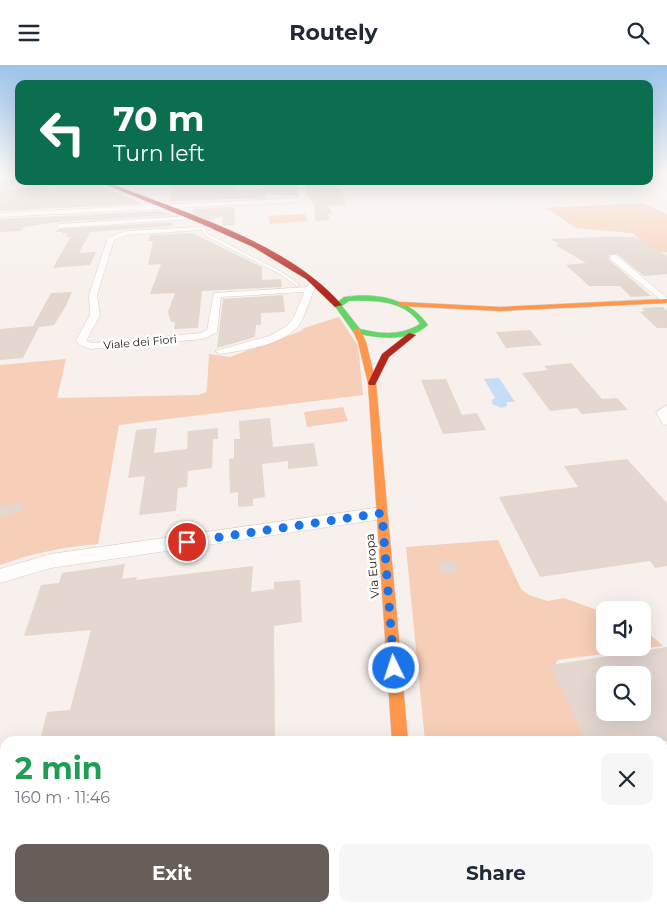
<!DOCTYPE html>
<meta charset="utf-8">
<style>
:root{--surface:#fff;--page:#f6f6f7;--text:#1f2937;--muted:#747a83;--accent:#675e59}
body{margin:0;font-family:Montserrat,sans-serif;background:var(--page);color:var(--text);height:100vh;display:flex;flex-direction:column;font-size:19px;white-space:nowrap}
*{box-sizing:border-box;margin:0}
p{font-size:16px;color:var(--muted)}
.icon{flex:none;width:28px;height:28px;fill:none;stroke:currentColor;stroke-width:2;stroke-linecap:round;stroke-linejoin:round}
.map{position:relative;flex:1;overflow:hidden}
.panel{position:absolute;left:0px;top:671px;width:668px;height:176px;display:flex;flex-direction:column;background:var(--surface);border-radius:15px 15px 0 0;box-shadow:0 5px 20px #0002}
.panel>*{flex:none}
.banner{position:absolute;left:15px;top:15px;width:638px;height:105px;border-radius:10px;box-shadow:0 5px 20px #0002;background:#0b6e4f;color:#fff;overflow:hidden}
.controls{position:absolute;left:596px;top:536px;display:grid;gap:10px}
.controls a{display:grid;place-items:center;width:55px;height:55px;border-radius:10px;background:var(--surface);box-shadow:0 5px 20px #0002;font-size:25px}
.pin{position:absolute;display:grid;place-items:center;width:42px;height:42px;color:#fff;margin:-21px;border:2px solid #fff;border-radius:50%;box-shadow:0 1px 5px #0007}
.me{position:absolute;width:55px;margin:-28px;rotate:356deg;stroke-linejoin:round;filter:drop-shadow(0 0 4px #0008)}
.turn{display:flex;align-items:center;gap:18px;height:105px;padding:0 15px;font-size:22px}
.turn .icon{width:65px;height:65px;stroke-width:2.5}
.turn b{display:block;font-size:35px;line-height:42px}
.round{display:grid;place-items:center;flex:none;width:52px;height:52px;border-radius:10px;background:var(--page)}
.summary{display:flex;align-items:center;justify-content:space-between;height:85px;padding:0 15px}
h1{font-size:30px;font-weight:700;line-height:38px;color:#1e9e55}
.button{display:flex;gap:10px;margin-top:auto;padding:10px 15px}
.button a{flex:1;height:58px;border-radius:10px;background:var(--accent);color:#fff;font-size:20px;font-weight:700;line-height:58px;text-align:center}
.button a+a{background:var(--page);color:var(--text)}
header{display:flex;justify-content:space-between;align-items:center;height:65px;padding:0 15px;background:var(--surface);font-size:22px;font-weight:700}
.map>svg:first-child{display:block}
.green{fill:#f7ceb7}
.water{fill:#c7dcf5}
.building{fill:#e3d7d0;fill-rule:evenodd}
.lines{fill:none;stroke-linecap:round;stroke-linejoin:round}
.lane-casing{stroke:#d6cdc9;stroke-width:1}
.street-casing{stroke:#d6cdc9;stroke-width:1}
.fast-casing{stroke:#d6cdc9;stroke-width:1}
.slow-casing{stroke:#d6cdc9;stroke-width:1}
.jam-casing{stroke:#d6cdc9;stroke-width:1}
.lane{fill:#fefdfc;fill-rule:evenodd}
.street{fill:#fefdfc;fill-rule:evenodd}
.fast{fill:#63d668;fill-rule:evenodd}
.slow{fill:#ff974d;fill-rule:evenodd}
.jam{fill:#b3261e;fill-rule:evenodd}
.rail-casing{stroke:#d6d3d2;stroke-width:8}
.rail{stroke:#fff;stroke-width:6;stroke-dasharray:18;stroke-linecap:butt}
.route{stroke:#1a73e8;stroke-width:9;stroke-dasharray:0 16.2}
.labels{text-anchor:middle;dominant-baseline:central;stroke-width:5;stroke-linejoin:round;paint-order:stroke}
.far-street-label{font-size:11px;fill:#1a100a;stroke:#fff}
.street-label{font-size:12px;fill:#1a100a;stroke:#fff}
</style>
<header><svg class="icon" aria-label="menu" viewBox="0 0 24 24"><path d="M4 6h16M4 12h16M4 18h16"/></svg>Routely<svg class="icon" aria-label="search" viewBox="0 0 24 24"><circle cx="10" cy="10" r="6"/><path d="M15 15l6 6"/></svg></header>
<div class="map">
<svg width="667" height="847" viewBox="0 0 667 847">
<rect width="100%" height="100%" fill="#f7f0ec"/>
<path class="green" d="M642 138 667 149V187L656 188 633 168 576 163 546 143Z
M305 149 308 156 270 159 268 151Z
M339 252 358 281 363 330 119 360 98 479C63 482 33 488 0 500V300L66 294 57 333 199 330 206 327 207 323 209 289 230 292 301 266 304 263Z
M343 342 348 356 307 362 304 347Z
M498 475 521 524 529 530 548 536 564 533 605 548V582H642L643 567 648 568 663 581 558 595 553 603 587 676H425L406 482Z"/>
<path class="water" d="M499 313 515 337H507V341L501 343 492 339V335L495 333 484 314Z"/>
<path class="building" d="M8 115H16L6 126 40 119 54 128 60 116H89L143 139 0 146V117Z
M265 116 296 118 298 131 265 129 266 133 170 136 174 120 235 118 234 125 264 124Z
M306 116H317L318 121H336L337 124 341 123 346 140 328 141 333 149H328L330 155 315 156 314 139 308 131Z
M234 142 235 160 223 161 222 151 209 155 192 149 193 144Z
M160 146 172 150 59 157 24 162 21 166 0 167V154Z
M172 157 173 161 90 167 79 188 96 187 90 200 53 203 71 171 66 172 67 168 62 169 63 167H56L58 164Z
M192 168 262 202V215L281 214 282 222 202 226 198 263 174 264 175 257H171L168 247 175 228 150 229 161 199 148 200 153 176H148L150 170Z
M603 172H636L667 191V209L644 211 617 189 608 190 609 195 651 231 631 232 620 221H589L566 200 586 198 555 180 559 179 551 174Z
M72 227 66 241 54 260 39 262 23 293 0 295V264L33 261 51 228Z
M283 230 285 247 261 248V260H256L255 272 217 283 223 234Z
M663 242 667 246V263H657L640 247 645 246 642 243Z
M530 265 542 280 506 283 496 267Z
M571 298 602 334 617 333 628 345 582 349 577 343 550 346 522 308 548 305 544 301Z
M446 314 462 350 477 348 486 365 443 369 421 315Z
M270 353 273 382 314 378 318 401 288 404V396L262 399 265 432 253 434V441L238 442V427L230 428 229 394 234 393V374H240L239 356Z
M157 363 154 388 187 384 188 366 218 363V374H213L212 403 188 406 187 422 178 423 176 446 139 450 145 411 128 413 136 365Z
M627 394 667 438V501L655 503 650 496 540 512 499 432 578 422 564 401Z
M23 438 20 448 0 452V441Z
M454 495 459 507 441 509 438 497Z
M125 499 122 514 137 512 136 515 253 501 251 527 274 524V517L300 515 302 557 274 561 275 676H40L47 647 70 645 91 565 24 571 41 520 59 518 62 508Z
M667 582V676H587L550 600ZM605 610H642V648H605Z"/>
<g class="lines">
<g class="lane-casing">
<path id="lane" d="M204 163 208 169 282 207 300 220 297 221 280 209 206 171 202 164Z"/>
</g>
<g class="street-casing">
<path id="street" d="M13 108 19 109 0 115V111Z
M298 116H304L306 133 298 137 0 152V148L297 133 300 132Z
M190 151 192 154 59 163 56 161 59 159Z
M215 161 217 164 127 170 114 175 97 230 100 250 86 276 92 278 201 268 207 265 214 228 307 222 311 216H317L318 218C310 230 308 244 301 257 287 280 245 285 220 289L215 286 269 271 287 261 294 252 304 227 221 232 217 267 203 274 91 284 79 280 76 275 90 250 89 230 108 172 126 166Z
M610 190H616L667 233V240L610 194Z
M667 340V360L663 359 656 347Z
M382 442 387 444 389 448 387 452 382 454 51 503 0 518V504L51 489Z"/>
</g>
<g class="fast-casing">
<path id="fast" d="M344 232C375 227 410 233 428 260 408 278 378 273 354 268L334 240ZM349 236C374 235 405 235 420 259 400 271 381 269 360 264L342 241Z
M402 842H422V847H402Z"/>
</g>
<g class="slow-casing">
<path id="slow" d="M667 234V238L500 246 401 241 397 239 401 237 500 242Z
M354 264H360L366 277 376 318 408 676H392L368 318 358 277 353 266Z"/>
</g>
<g class="jam-casing">
<path id="jam" d="M97 116H104C179 146 288 177 342 240L335 242 306 214 253 182 202 159Z
M409 268 416 270 389 292 375 320H369L368 318 382 289Z"/>
</g>
<use href="#lane" class="lane"/>
<use href="#street" class="street"/>
<use href="#fast" class="fast"/>
<use href="#slow" class="slow"/>
<use href="#jam" class="jam"/>
<g class="rail-casing">
<path id="rail" d="M662 788H667
M662 802H667
M0 812 5 811
M0 825 5 824"/>
</g>
<use href="#rail" class="rail"/>
</g>
<linearGradient id="sky" x2="0" y2="1"><stop stop-color="#9bc4ed"/><stop offset="0.48" stop-color="#fbf8f6"/><stop offset="1" stop-color="#fbf8f6" stop-opacity="0"/></linearGradient>
<rect width="667" height="226" fill="url(#sky)"/>
<g class="lines">
<path class="route" d="M187 477 382 448 394 603"/>
</g>
<g class="labels">
<g class="far-street-label">
<text transform="translate(140 277) rotate(-5)">Viale dei Fiori</text>
</g>
<g class="street-label">
<text transform="translate(372 501) rotate(-95)">Via Europa</text>
</g>
</g>
</svg>
<div class="controls">
<a><svg class="icon" aria-label="sound" viewBox="0 0 24 24"><path d="M4 9h4l5-4v14l-5-4H4zM17 9q2 3 0 6"/></svg></a>
<a><svg class="icon" aria-label="search" viewBox="0 0 24 24"><circle cx="10" cy="10" r="6"/><path d="M15 15l6 6"/></svg></a>
</div>
<div class="pin" style="left:187px;top:477px;background:#d93025"><svg class="icon" aria-label="arrive" viewBox="0 0 24 24"><path d="M6 21V4h12l-3 4 3 4H6"/></svg></div>
<svg class="me" style="left:394px;top:603px" viewBox="-20 -20 40 40"><circle r="17" fill="#1a73e8" stroke="#fff" stroke-width="3"/><path d="M0-11L8 9 0 5-8 9z" fill="#fff"/></svg>
<div class="banner">
<div class="turn"><svg class="icon" aria-label="left" viewBox="0 0 24 24"><path d="M17 20v-9H6M10 6l-5 5 5 5"/></svg><div><b>70 m</b>Turn left</div></div>
</div>
<section class="panel">
<div class="summary"><div><h1>2 min</h1><p>160 m · 11:46</p></div><a class="round"><svg class="icon" aria-label="close" viewBox="0 0 24 24"><path d="M6 6l12 12M18 6L6 18"/></svg></a></div>
<div class="button"><a>Exit</a><a>Share</a></div>
</section>
</div>
